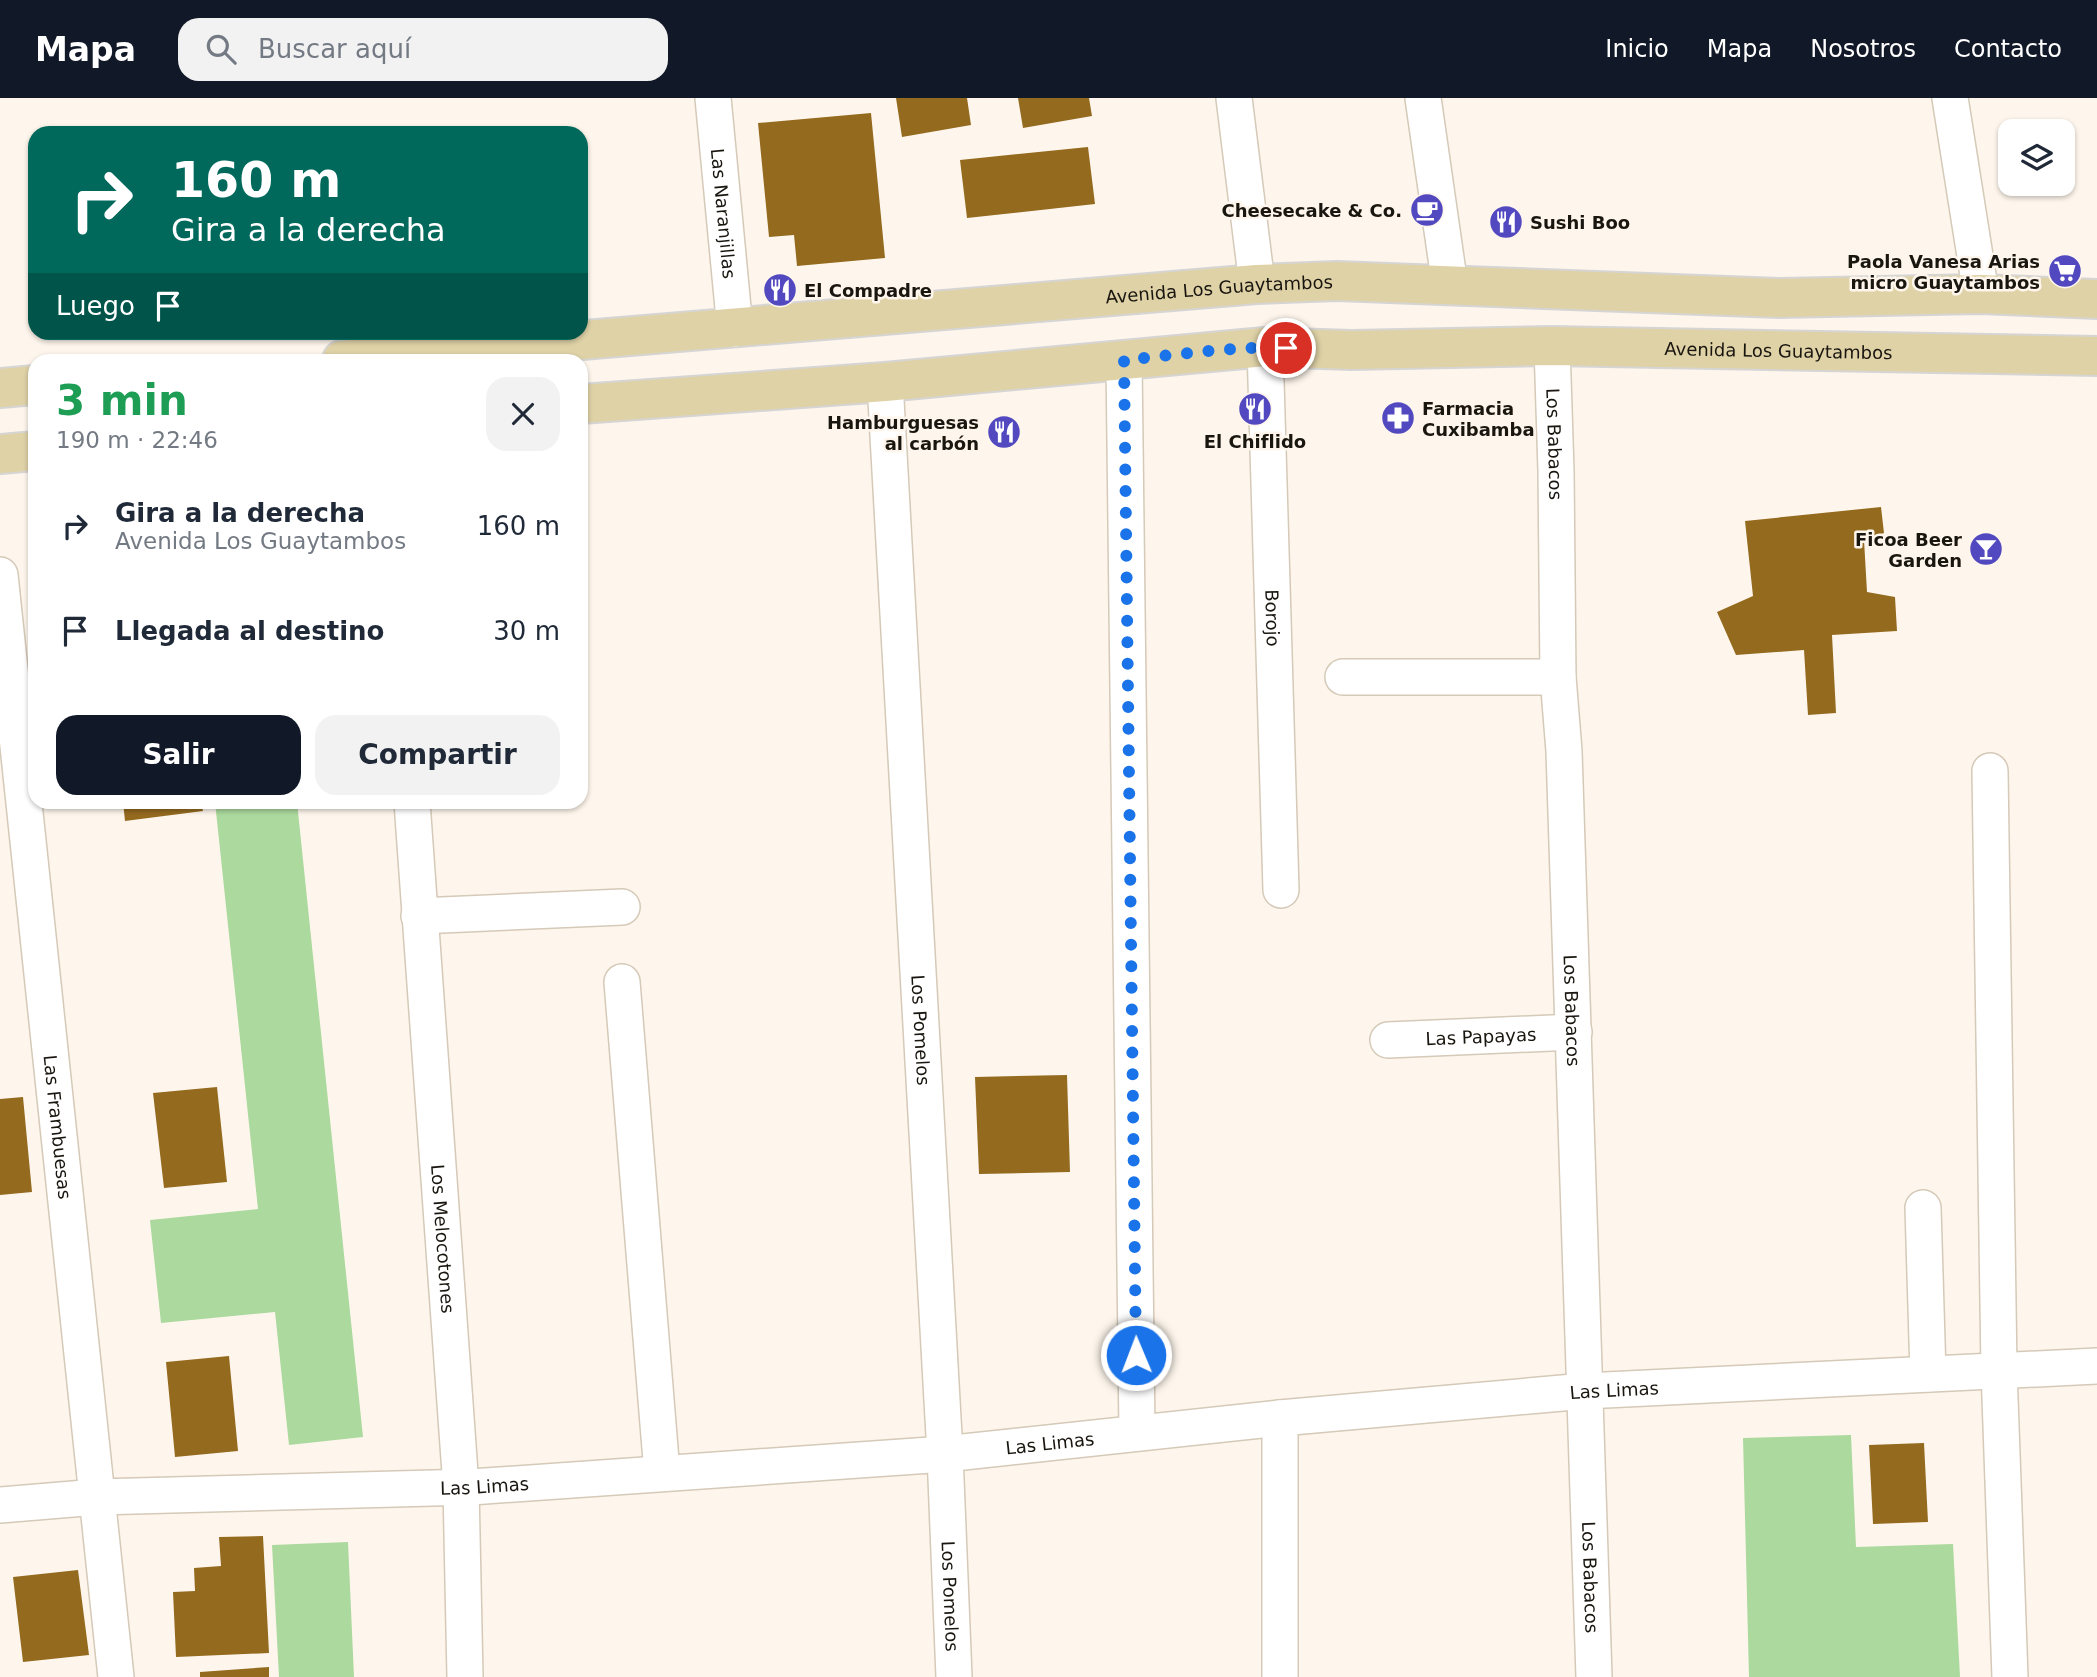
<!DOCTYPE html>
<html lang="es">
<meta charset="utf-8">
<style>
:root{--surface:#fff;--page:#f2f2f3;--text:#1f2937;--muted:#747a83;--accent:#111827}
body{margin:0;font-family:"DejaVu Sans",sans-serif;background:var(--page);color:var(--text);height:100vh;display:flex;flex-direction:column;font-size:26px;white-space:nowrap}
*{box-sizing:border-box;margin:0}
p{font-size:23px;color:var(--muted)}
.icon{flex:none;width:38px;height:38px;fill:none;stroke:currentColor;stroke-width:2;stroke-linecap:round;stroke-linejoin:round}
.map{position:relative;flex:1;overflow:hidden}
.details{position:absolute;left:28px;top:256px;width:560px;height:455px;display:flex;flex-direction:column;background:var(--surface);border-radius:21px;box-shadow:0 2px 5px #0004}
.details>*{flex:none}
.banner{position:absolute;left:28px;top:28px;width:560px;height:214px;border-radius:21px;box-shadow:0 2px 5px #0004;background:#00695c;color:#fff;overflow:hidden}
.tools{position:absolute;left:1998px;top:21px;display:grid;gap:14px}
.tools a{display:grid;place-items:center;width:77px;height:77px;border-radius:14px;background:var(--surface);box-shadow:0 2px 5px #0004;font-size:35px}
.pin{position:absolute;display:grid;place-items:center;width:60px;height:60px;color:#fff;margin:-30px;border:4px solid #fff;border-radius:50%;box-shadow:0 2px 7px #0007}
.me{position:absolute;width:77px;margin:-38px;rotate:359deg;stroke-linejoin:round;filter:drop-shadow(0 0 5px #0008)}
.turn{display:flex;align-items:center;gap:24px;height:147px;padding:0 28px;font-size:32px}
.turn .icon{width:91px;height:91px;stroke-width:2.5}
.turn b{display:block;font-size:49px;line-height:60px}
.then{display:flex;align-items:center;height:66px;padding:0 28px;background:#0003;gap:14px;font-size:26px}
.round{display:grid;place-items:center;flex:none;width:74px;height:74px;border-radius:21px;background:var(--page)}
.headline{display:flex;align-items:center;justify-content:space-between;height:119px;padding:0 28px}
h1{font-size:42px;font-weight:800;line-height:52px;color:#1e9e55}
.action{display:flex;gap:14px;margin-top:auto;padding:14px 28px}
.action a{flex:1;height:80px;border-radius:21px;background:var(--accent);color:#fff;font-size:28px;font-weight:800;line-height:80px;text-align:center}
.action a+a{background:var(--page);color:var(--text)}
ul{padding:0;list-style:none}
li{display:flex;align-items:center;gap:21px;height:105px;padding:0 28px}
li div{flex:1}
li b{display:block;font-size:26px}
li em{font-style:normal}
header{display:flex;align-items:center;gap:42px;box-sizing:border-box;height:98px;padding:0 35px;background:var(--accent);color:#fff}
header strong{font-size:33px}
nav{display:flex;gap:38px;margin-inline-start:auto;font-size:24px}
.search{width:490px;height:63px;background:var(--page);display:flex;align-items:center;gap:18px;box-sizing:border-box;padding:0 24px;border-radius:21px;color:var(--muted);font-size:26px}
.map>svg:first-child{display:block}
.green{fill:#abd99e}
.building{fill:#946a1f}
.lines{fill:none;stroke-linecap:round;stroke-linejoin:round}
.street-casing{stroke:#d5c9b8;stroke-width:38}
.primary-casing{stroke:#d6d5d4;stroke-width:42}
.street{stroke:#fff;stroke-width:35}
.primary{stroke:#dfd2a7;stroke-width:38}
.route{stroke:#1a73e8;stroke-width:12;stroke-dasharray:0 21.6}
.labels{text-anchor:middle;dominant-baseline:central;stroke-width:5;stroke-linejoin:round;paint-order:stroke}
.poi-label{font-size:18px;font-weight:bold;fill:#19150f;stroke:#fef6ec;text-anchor:end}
.street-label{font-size:18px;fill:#19150f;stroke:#fef6ec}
</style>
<header>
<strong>Mapa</strong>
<div class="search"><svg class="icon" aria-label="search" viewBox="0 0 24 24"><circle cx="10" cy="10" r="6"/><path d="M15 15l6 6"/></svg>Buscar aquí</div>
<nav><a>Inicio</a><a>Mapa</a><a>Nosotros</a><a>Contacto</a></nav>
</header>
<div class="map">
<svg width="2097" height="1579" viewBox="0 0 2097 1579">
<rect width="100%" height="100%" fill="#fef6ec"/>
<path class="green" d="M215 704H297L363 1339 289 1347 275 1214 161 1225 150 1122 258 1111Z
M1851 1337 1856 1449 1953 1446 1960 1579H1749L1743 1340Z
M348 1444 354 1579H279L272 1447Z"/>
<path class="building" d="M896 0H967L971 27 902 39Z
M1018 0H1089L1092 18 1023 30Z
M871 15 885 160 797 168 794 137 769 139 758 25Z
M1088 49 1095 106 967 120 960 62Z
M1881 409 1884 435 1864 442 1867 494 1895 499 1897 533 1832 537 1836 615 1808 617 1804 552 1736 557 1717 514 1753 498 1745 423Z
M123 704H201L203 713 125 723Z
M1067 977 1070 1074 979 1076 975 979Z
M217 989 227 1084 164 1090 153 995Z
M23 999 32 1094 0 1097V1001Z
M229 1258 238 1353 175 1359 166 1264Z
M1924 1345 1928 1424 1873 1426 1869 1347Z
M263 1438 269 1555 176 1559 173 1494 195 1493 194 1470 221 1468 219 1439Z
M78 1472 89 1557 23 1564 13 1479Z
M269 1569V1579H200V1574Z"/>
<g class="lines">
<g class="street-casing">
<g id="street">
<path id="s1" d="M713 0 735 231"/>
<path d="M1234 0 1257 186"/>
<path d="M1423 0 1450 188"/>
<path d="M1950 0 1981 196"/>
<path id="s2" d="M1552 248 1556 373 1558 579 1564 653 1594 1579"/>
<path id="s3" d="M1265 249 1281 792"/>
<path d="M1124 262 1137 1335"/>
<path id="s4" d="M885 284 945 1356 954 1579"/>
<path id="s5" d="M0 477 116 1579"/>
<path d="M1343 579H1558"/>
<path d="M1990 673 1999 1272 2010 1579"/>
<path id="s6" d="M412 704 461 1389 465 1579"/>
<path d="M419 818 622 809"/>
<path d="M622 884 662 1375"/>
<path id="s7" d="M1388 942 1574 934"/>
<path d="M1923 1110 1928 1276"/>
<path d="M1280 1320V1579"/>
<path id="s8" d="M0 1407 97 1399 471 1389 945 1356 1280 1320 1585 1293 2097 1268"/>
</g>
</g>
<g class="primary-casing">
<g id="primary">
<path id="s9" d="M342 262 1257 186 1337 183 1779 200 1981 196 2097 201"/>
<path d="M0 290 35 287"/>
<path id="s10" d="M581 306 885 284 1265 249 1351 252 1552 248 2097 258"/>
<path d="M0 356 35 353"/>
</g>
</g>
<use href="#street" class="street"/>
<use href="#primary" class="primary"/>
</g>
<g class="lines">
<path class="route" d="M1136 1257 1124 262C1178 257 1232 248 1286 250"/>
</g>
<defs>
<g id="cafe-disc" transform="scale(1.75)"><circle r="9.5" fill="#5249c0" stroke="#fef6ec"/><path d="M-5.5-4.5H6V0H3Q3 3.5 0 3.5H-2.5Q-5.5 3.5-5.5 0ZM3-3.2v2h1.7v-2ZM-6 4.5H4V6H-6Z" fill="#fff"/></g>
<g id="restaurant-disc" transform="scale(1.75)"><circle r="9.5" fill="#5249c0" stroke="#fef6ec"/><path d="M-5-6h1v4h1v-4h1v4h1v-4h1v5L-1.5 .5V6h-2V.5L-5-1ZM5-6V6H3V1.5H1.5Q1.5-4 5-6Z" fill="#fff"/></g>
<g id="supermarket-disc" transform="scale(1.75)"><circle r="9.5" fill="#5249c0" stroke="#fef6ec"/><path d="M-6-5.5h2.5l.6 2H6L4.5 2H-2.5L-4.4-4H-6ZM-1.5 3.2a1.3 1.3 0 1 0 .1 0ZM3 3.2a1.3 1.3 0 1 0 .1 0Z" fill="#fff"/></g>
<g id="pharmacy-disc" transform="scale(1.75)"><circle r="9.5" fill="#5249c0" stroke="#fef6ec"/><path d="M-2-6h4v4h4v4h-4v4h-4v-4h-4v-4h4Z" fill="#fff"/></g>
<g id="bar-disc" transform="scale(1.75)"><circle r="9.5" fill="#5249c0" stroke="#fef6ec"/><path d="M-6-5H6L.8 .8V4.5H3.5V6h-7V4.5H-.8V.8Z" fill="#fff"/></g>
</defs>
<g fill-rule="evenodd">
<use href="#cafe-disc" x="1427" y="112"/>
<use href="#restaurant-disc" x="1506" y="124"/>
<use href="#supermarket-disc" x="2065" y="173"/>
<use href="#restaurant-disc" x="780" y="192"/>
<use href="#restaurant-disc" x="1255" y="311"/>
<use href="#pharmacy-disc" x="1398" y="320"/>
<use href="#restaurant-disc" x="1004" y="334"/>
<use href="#bar-disc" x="1986" y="451"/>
</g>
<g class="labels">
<g class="poi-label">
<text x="1402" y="112">Cheesecake &amp; Co.</text>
<text x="1530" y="124" text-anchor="start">Sushi Boo</text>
<text x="2040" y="163">Paola Vanesa Arias<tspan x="2040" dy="21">micro Guaytambos</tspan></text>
<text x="804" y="192" text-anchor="start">El Compadre</text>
<text x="1422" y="310" text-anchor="start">Farmacia<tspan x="1422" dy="21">Cuxibamba</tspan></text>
<text x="979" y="324">Hamburguesas<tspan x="979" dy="21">al carbón</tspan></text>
<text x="1255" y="343" text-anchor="middle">El Chiflido</text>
<text x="1962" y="441">Ficoa Beer<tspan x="1962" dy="21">Garden</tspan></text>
</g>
<g class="street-label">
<text stroke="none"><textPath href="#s1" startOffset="116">Las Naranjillas</textPath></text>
<text stroke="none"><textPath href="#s9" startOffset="880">Avenida Los Guaytambos</textPath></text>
<text stroke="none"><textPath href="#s10" startOffset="1200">Avenida Los Guaytambos</textPath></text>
<text stroke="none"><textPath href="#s2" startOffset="98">Los Babacos</textPath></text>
<text stroke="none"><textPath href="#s3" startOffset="271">Borojo</textPath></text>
<text stroke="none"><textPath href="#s2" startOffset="665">Los Babacos</textPath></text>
<text stroke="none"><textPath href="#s4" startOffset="649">Los Pomelos</textPath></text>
<text stroke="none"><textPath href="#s7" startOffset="93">Las Papayas</textPath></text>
<text stroke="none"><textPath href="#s5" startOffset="555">Las Frambuesas</textPath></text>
<text stroke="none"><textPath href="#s6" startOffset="438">Los Melocotones</textPath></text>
<text stroke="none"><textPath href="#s8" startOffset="1619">Las Limas</textPath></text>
<text stroke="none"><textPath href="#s8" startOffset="1052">Las Limas</textPath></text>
<text stroke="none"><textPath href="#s8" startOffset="485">Las Limas</textPath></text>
<text stroke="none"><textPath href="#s2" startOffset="1232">Los Babacos</textPath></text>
<text stroke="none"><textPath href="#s4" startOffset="1216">Los Pomelos</textPath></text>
</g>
</g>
</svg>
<div class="tools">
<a><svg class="icon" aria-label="layers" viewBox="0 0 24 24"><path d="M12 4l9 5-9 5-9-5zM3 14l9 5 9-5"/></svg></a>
</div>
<div class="pin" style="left:1286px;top:250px;background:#d93025"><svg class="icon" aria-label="arrive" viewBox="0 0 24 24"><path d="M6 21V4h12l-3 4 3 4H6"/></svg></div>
<svg class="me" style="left:1136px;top:1257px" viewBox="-20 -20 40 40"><circle r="17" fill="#1a73e8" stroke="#fff" stroke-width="3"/><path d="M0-11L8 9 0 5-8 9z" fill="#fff"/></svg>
<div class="banner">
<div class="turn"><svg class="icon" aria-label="right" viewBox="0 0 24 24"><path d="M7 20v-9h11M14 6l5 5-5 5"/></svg><div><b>160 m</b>Gira a la derecha</div></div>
<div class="then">Luego<svg class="icon" aria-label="arrive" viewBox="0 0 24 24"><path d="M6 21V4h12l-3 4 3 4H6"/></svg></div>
</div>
<section class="details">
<div class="headline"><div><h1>3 min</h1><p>190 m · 22:46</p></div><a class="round"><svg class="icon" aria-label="close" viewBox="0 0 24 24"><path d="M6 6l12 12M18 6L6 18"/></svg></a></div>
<ul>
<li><svg class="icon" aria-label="right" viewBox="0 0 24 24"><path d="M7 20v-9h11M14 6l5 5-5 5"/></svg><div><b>Gira a la derecha</b><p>Avenida Los Guaytambos</p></div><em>160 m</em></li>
<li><svg class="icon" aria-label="arrive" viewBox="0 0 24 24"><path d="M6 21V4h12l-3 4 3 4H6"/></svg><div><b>Llegada al destino</b></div><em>30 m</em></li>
</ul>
<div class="action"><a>Salir</a><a>Compartir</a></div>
</section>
</div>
